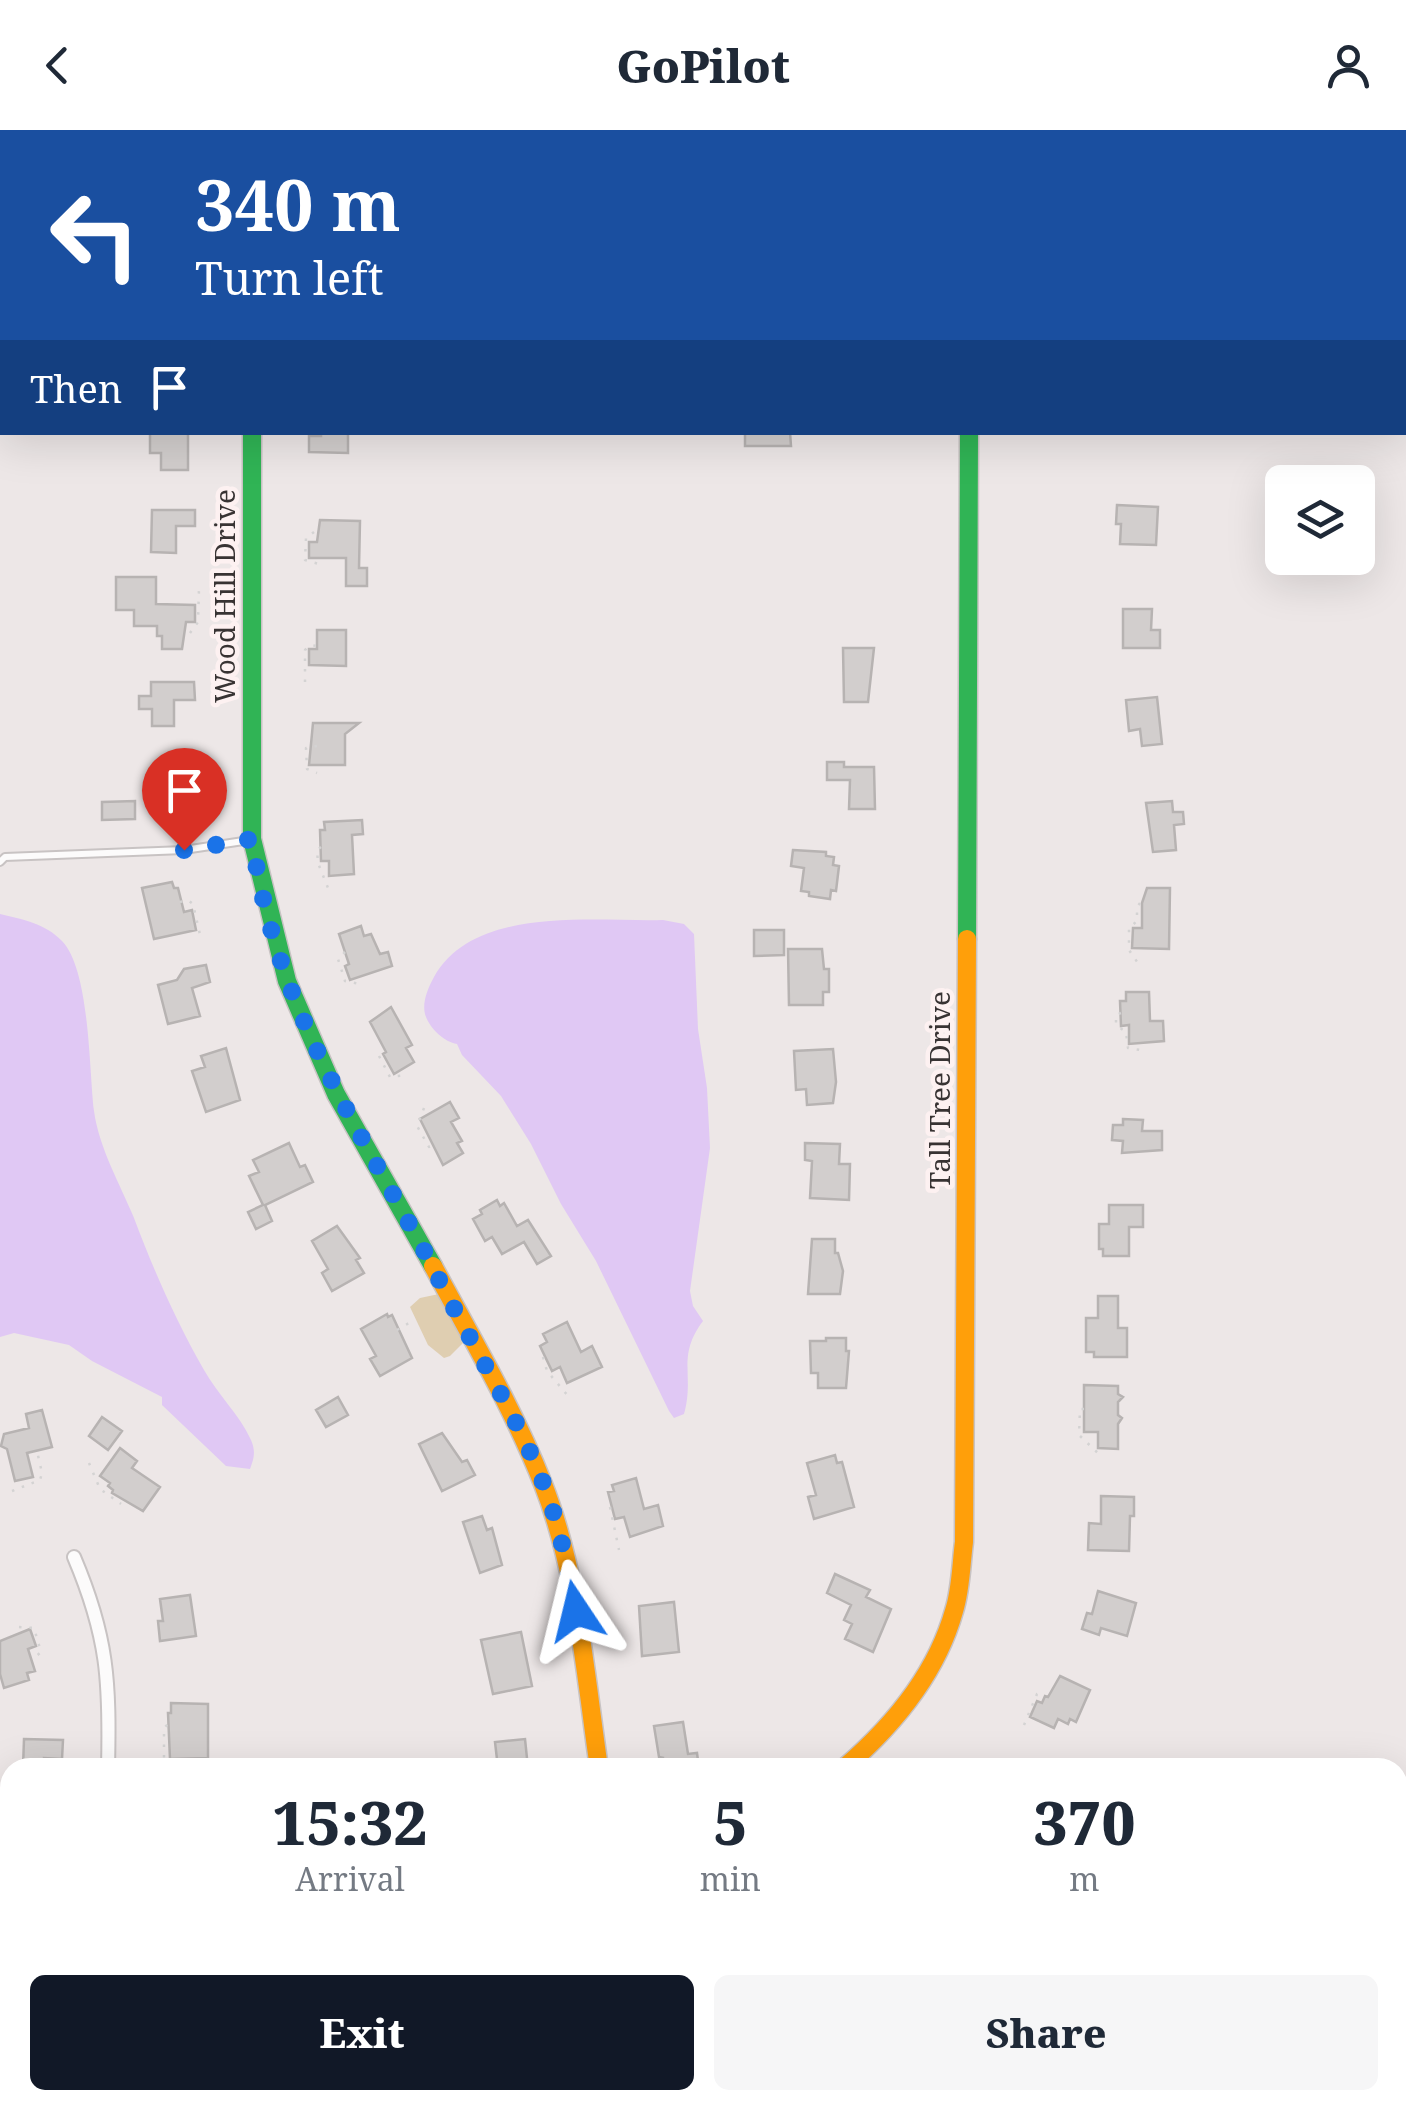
<!DOCTYPE html>
<style>
:root{--surface:#fff;--page:#f6f6f7;--text:#1f2937;--muted:#747a83;--accent:#111827}
body{margin:0;font-family:"Noto Serif",serif;background:var(--page);color:var(--text);height:100vh;display:flex;flex-direction:column;font-size:38px;white-space:nowrap}
*{box-sizing:border-box;margin:0}
p{font-size:32px;color:var(--muted)}
.icon{flex:none;width:55px;height:55px;fill:none;stroke:currentColor;stroke-width:2;stroke-linecap:round;stroke-linejoin:round}
.map{position:relative;flex:1;overflow:hidden}
.side{position:absolute;left:0px;top:1628px;width:1408px;height:352px;display:flex;flex-direction:column;background:var(--surface);border-radius:30px 30px 0 0;box-shadow:0 10px 40px #0002}
.side>*{flex:none}
.guide{position:absolute;left:0px;top:0px;width:1408px;height:305px;box-shadow:0 10px 40px #0002;background:#1a4fa0;color:#fff;overflow:hidden}
.tools{position:absolute;left:1265px;top:335px;display:grid;gap:20px}
.tools a{display:grid;place-items:center;width:110px;height:110px;border-radius:15px;background:var(--surface);box-shadow:0 10px 40px #0002;font-size:50px}
.pin{position:absolute;display:grid;place-items:center;width:85px;height:85px;color:#fff;margin:-102px -42px;border-radius:50% 50% 50% 0;rotate:-45deg;box-shadow:0 0 10px #0007}
.pin .icon{rotate:45deg}
.me{position:absolute;width:110px;margin:-55px;rotate:350deg;stroke-linejoin:round;filter:drop-shadow(0 0 8px #0008)}
.turn{display:flex;align-items:center;gap:35px;height:210px;padding:0 30px;font-size:45px}
.turn .icon{width:130px;height:130px;stroke-width:2.5}
.turn b{display:block;font-size:70px;line-height:85px}
.then{display:flex;align-items:center;height:95px;padding:0 30px;background:#0003;gap:20px;font-size:38px}
.eta{display:flex;justify-content:space-evenly;align-items:center;height:170px;text-align:center}
.eta b{font-size:60px;font-weight:800;line-height:70px}
.action{display:flex;gap:20px;margin-top:auto;padding:20px 30px}
.action a{flex:1;height:115px;border-radius:15px;background:var(--accent);color:#fff;font-size:40px;font-weight:800;line-height:115px;text-align:center}
.action a+a{background:var(--page);color:var(--text)}
header{display:flex;justify-content:space-between;align-items:center;height:130px;padding:0 30px;background:var(--surface);font-size:45px;font-weight:800}
.map>svg:first-child{display:block}
.green{fill:#dfceb1}
.water{fill:#e0c8f4}
.building{fill:#d2cecd;stroke:#b7b3b2;stroke-width:2.5}
.lines{fill:none;stroke-linecap:round;stroke-linejoin:round}
.lane-casing{stroke:#c8c3c3;stroke-width:10}
.street-casing{stroke:#c8c3c3;stroke-width:16}
.fast-casing{stroke:#c8c3c3;stroke-width:21}
.slow-casing{stroke:#c8c3c3;stroke-width:21}
.path{stroke:#d4d3d3;stroke-width:2.5;stroke-dasharray:2.5 8;stroke-linecap:butt}
.lane{stroke:#fcfbfb;stroke-width:6}
.street{stroke:#fcfbfb;stroke-width:12}
.fast{stroke:#30b455;stroke-width:18}
.slow{stroke:#ff9f0a;stroke-width:18}
.rail-casing{stroke:#d7d5d5;stroke-width:9}
.rail{stroke:#fdf1f1;stroke-width:5;stroke-dasharray:15;stroke-linecap:butt}
.route{stroke:#1a73e8;stroke-width:18;stroke-dasharray:0 32.4}
.labels{text-anchor:middle;dominant-baseline:central;stroke-width:9;stroke-linejoin:round;paint-order:stroke}
.street-label{font-size:28px;fill:#383333;stroke:#fdf1f1}
</style>
<header><svg class="icon" aria-label="back" viewBox="0 0 24 24"><path d="M15 5l-7 7 7 7"/></svg>GoPilot<svg class="icon" aria-label="person" viewBox="0 0 24 24"><circle cx="12" cy="8" r="4"/><path d="M4 21q1-7 8-7t8 7"/></svg></header>
<div class="map">
<svg width="1406" height="1979" viewBox="0 0 1406 1979">
<rect width="100%" height="100%" fill="#ede7e7"/>
<path class="green" d="M439 1164 465 1211 450 1226 444 1228 428 1215 410 1177 420 1168Z"/>
<path class="water" d="M0 784C22 789 46 794 62 811 90 840 89 940 94 981 99 1018 120 1054 134 1088 154 1141 176 1191 204 1240 218 1265 239 1284 251 1310 256 1322 254 1328 250 1339L226 1336 162 1275V1267L92 1231 69 1215 14 1203 0 1207Z
M663 790 684 794 694 804 698 899 707 958 710 1018 690 1161 693 1176 703 1191C676 1227 695 1245 684 1284L674 1288 669 1281 596 1131 561 1074 531 1014 501 966 462 925 457 914C444 912 429 898 425 884 422 872 428 858 434 847 474 775 592 792 663 790Z"/>
<path class="building" d="M150 302H188V340H161V323H150Z
M321 302H348V323L309 322V306H321Z
M745 302H790L791 316H745Z
M1117 375 1158 377 1156 415 1120 414 1121 394H1116Z
M152 380H195V396H176V423L151 422Z
M320 390 360 391 359 438H367V456H346V428H309V412H317Z
M116 447H156V474L195 475V492H186L182 519H162V506H157V496H134V480H116Z
M1123 479H1152L1151 500H1160V518H1123Z
M317 500H346V536L309 535V519H317Z
M843 518H874L868 572H844Z
M151 552H194L195 570H174V596H152V579H139V566H151Z
M1157 567 1162 614 1142 616 1140 599 1129 601 1126 570Z
M313 593H359L345 604V635H309Z
M827 632H844V637H874L875 679H849L850 650H827Z
M157 636H186L185 653H195V672L157 671Z
M135 671V689L102 690V672Z
M1172 671 1173 682H1183L1184 694 1174 695 1176 720 1153 722 1146 673Z
M362 690 363 704 352 705 354 744 329 746V731H321L320 700H325L324 692Z
M793 720 826 722V726L834 727 833 735 839 736 836 761 831 760 830 769 809 766V762L801 761 804 738 791 736Z
M172 752 174 758H178L184 782 192 780 196 800 154 809 142 758Z
M1147 758H1170L1169 819 1132 818 1133 798H1142V773Z
M361 796 364 806 371 804 380 824 388 822 392 836 350 850 345 836 349 834 339 804Z
M754 800H784V825L754 826Z
M788 819H822L824 839H829V862H823V875H789Z
M206 835 210 852 192 858 200 886 168 894 158 855 177 850 184 839Z
M1126 862H1149L1150 891H1163L1164 911 1129 914V895L1121 896 1120 871H1126Z
M391 877 412 915 406 918 414 932 394 944 383 924 386 922 370 892Z
M226 918 240 970 206 982 192 941 205 937 201 926Z
M833 919 836 952 833 973 807 975 806 959 796 960 794 921Z
M450 972 459 988 451 992 462 1011 457 1013 463 1023 443 1035 420 989Z
M1123 989 1143 990 1142 1001H1162V1020L1122 1023 1123 1011 1112 1010 1113 995H1123Z
M289 1013 300 1037 305 1035 313 1052 265 1075 272 1091 256 1099 248 1082 263 1075 249 1046 259 1042 253 1030Z
M805 1013 840 1014 839 1034H850L849 1070 810 1068 812 1031 805 1030Z
M497 1070 500 1076 504 1073 517 1096 528 1090 551 1126 537 1134 524 1112 502 1124 492 1107 485 1111 473 1089 482 1084 480 1080Z
M1109 1075H1143V1097H1129V1126H1103V1119H1099V1094H1109Z
M337 1096 360 1128 356 1130 364 1143 332 1161 322 1143 328 1139 312 1111Z
M812 1109H835V1123H838L843 1141 840 1164H808Z
M1098 1166H1118V1198H1127V1227H1094V1222H1086V1188H1098Z
M387 1184 388 1187 392 1185 412 1228 380 1246 370 1229 376 1226 361 1199Z
M567 1192 581 1222 592 1216 602 1237 567 1253 560 1237 552 1241 540 1216 547 1212 543 1204Z
M826 1208H846V1221H849L846 1258H818V1243H811L810 1211H826Z
M1084 1255 1118 1256V1264L1123 1267 1118 1272V1285L1122 1288 1118 1294V1319L1098 1318V1302H1084Z
M338 1267 348 1285 326 1297 316 1280Z
M42 1280 52 1317 27 1323 33 1347 15 1351 7 1319 1 1316 4 1304 29 1298 26 1284Z
M102 1287 122 1301 108 1320 89 1306Z
M442 1303 462 1332 467 1330 475 1345 442 1361 419 1314Z
M120 1318 137 1331 132 1338 160 1357 143 1381 112 1363 113 1360 108 1356 110 1353 100 1346Z
M835 1325 837 1333 842 1332 854 1377 814 1389 808 1367 816 1365 807 1333Z
M636 1348 644 1379 658 1375 663 1396 630 1407 624 1387 615 1389 608 1362 614 1361 612 1355Z
M1101 1366 1134 1367V1386H1130L1129 1421 1088 1420 1089 1393 1101 1394Z
M482 1386 487 1400 492 1398 502 1435 480 1443 463 1392Z
M835 1444 870 1460 866 1467 891 1479 873 1522 845 1509 852 1494 844 1490 851 1475 827 1463Z
M1098 1461 1136 1473 1127 1506 1101 1498 1099 1505 1082 1499 1087 1483 1092 1484Z
M190 1465 196 1506 160 1511 158 1491H163L160 1469Z
M674 1472 679 1522 642 1526 639 1476Z
M30 1499 36 1516 28 1519 35 1541 27 1543 29 1550 4 1558 0 1544V1511Z
M521 1502 532 1556 493 1564 481 1510Z
M1060 1546 1090 1560 1076 1592 1070 1589 1068 1594 1058 1589 1054 1598 1030 1587 1037 1571 1042 1573 1045 1566 1048 1567Z
M171 1573 208 1574V1628L170 1629 168 1583H171Z
M683 1592 688 1624 697 1623 699 1638H654L653 1630 664 1628 659 1627 654 1596Z
M24 1609 63 1610 62 1629 44 1628V1638H23Z
M525 1609 528 1638H498L495 1612Z"/>
<g class="lines">
<g class="lane-casing">
<path id="lane" d="M0 732 5 727 184 720 250 710"/>
</g>
<g class="street-casing">
<path id="street" d="M1093 0V2
M1285 0V2
M0 247 2 246
M74 1427C108 1507 110 1552 108 1638
M0 1833 10 1831"/>
</g>
<g class="fast-casing">
<path id="fast" d="M252 302V709L287 851 336 964 433 1136
M967 809 969 302"/>
</g>
<g class="slow-casing">
<path id="slow" d="M433 1136C471 1207 513 1278 543 1354 578 1443 585 1544 599 1638
M844 1638C893 1596 936 1545 954 1481 961 1459 961 1435 964 1412L967 809"/>
</g>
<path class="path" d="M314 402 306 408 305 430 319 434
M190 503 198 492 199 458
M305 552V520L309 516 321 515
M317 616 306 618 307 639 317 643
M321 717 317 720 318 733 328 758
M180 772 188 770 193 774 201 809
M1140 773 1137 777V791L1129 798V820L1140 836
M345 822 338 829 345 851 360 854
M1121 883 1116 885V895L1126 902 1128 918 1140 920
M379 926 390 947 407 945
M424 978 417 996 429 1017 432 1015
M397 1200 409 1193
M543 1227 547 1241 569 1267
M1084 1279H1080L1079 1305 1101 1326
M89 1333 100 1359 121 1374
M12 1361 40 1350 42 1343 37 1321
M610 1377 619 1420
M19 1497 34 1498 41 1522 32 1530
M1024 1595 1037 1564 1043 1562
M164 1638V1598L168 1594
M971 1638 984 1631 989 1632"/>
<use href="#lane" class="lane"/>
<use href="#street" class="street"/>
<use href="#fast" class="fast"/>
<use href="#slow" class="slow"/>
<g class="rail-casing">
<path id="rail" d="M1251 1979 1406 1975"/>
</g>
<use href="#rail" class="rail"/>
</g>
<g class="lines">
<path class="route" d="M184 720 252 709C273 858 338 965 409 1093 429 1128 446 1165 466 1200 497 1258 532 1315 552 1378 563 1412 569 1446 576 1481"/>
</g>
<g class="labels">
<g class="street-label">
<text transform="translate(224 466) rotate(-90)">Wood Hill Drive</text>
<text transform="translate(939 960) rotate(-90)">Tall Tree Drive</text>
</g>
</g>
</svg>
<div class="tools">
<a><svg class="icon" aria-label="layers" viewBox="0 0 24 24"><path d="M12 4l9 5-9 5-9-5zM3 14l9 5 9-5"/></svg></a>
</div>
<div class="pin" style="left:184px;top:720px;background:#d93025"><svg class="icon" aria-label="arrive" viewBox="0 0 24 24"><path d="M6 21V4h12l-3 4 3 4H6"/></svg></div>
<svg class="me" style="left:576px;top:1481px" viewBox="-20 -20 40 40"><path d="M0-17L14 15 0 8-14 15z" fill="#1a73e8" stroke="#fff" stroke-width="4"/></svg>
<div class="guide">
<div class="turn"><svg class="icon" aria-label="left" viewBox="0 0 24 24"><path d="M17 20v-9H6M10 6l-5 5 5 5"/></svg><div><b>340 m</b>Turn left</div></div>
<div class="then">Then<svg class="icon" aria-label="arrive" viewBox="0 0 24 24"><path d="M6 21V4h12l-3 4 3 4H6"/></svg></div>
</div>
<section class="side">
<div class="eta">
<div><b>15:32</b><p>Arrival</p></div>
<div><b>5</b><p>min</p></div>
<div><b>370</b><p>m</p></div>
</div>
<div class="action"><a>Exit</a><a>Share</a></div>
</section>
</div>
